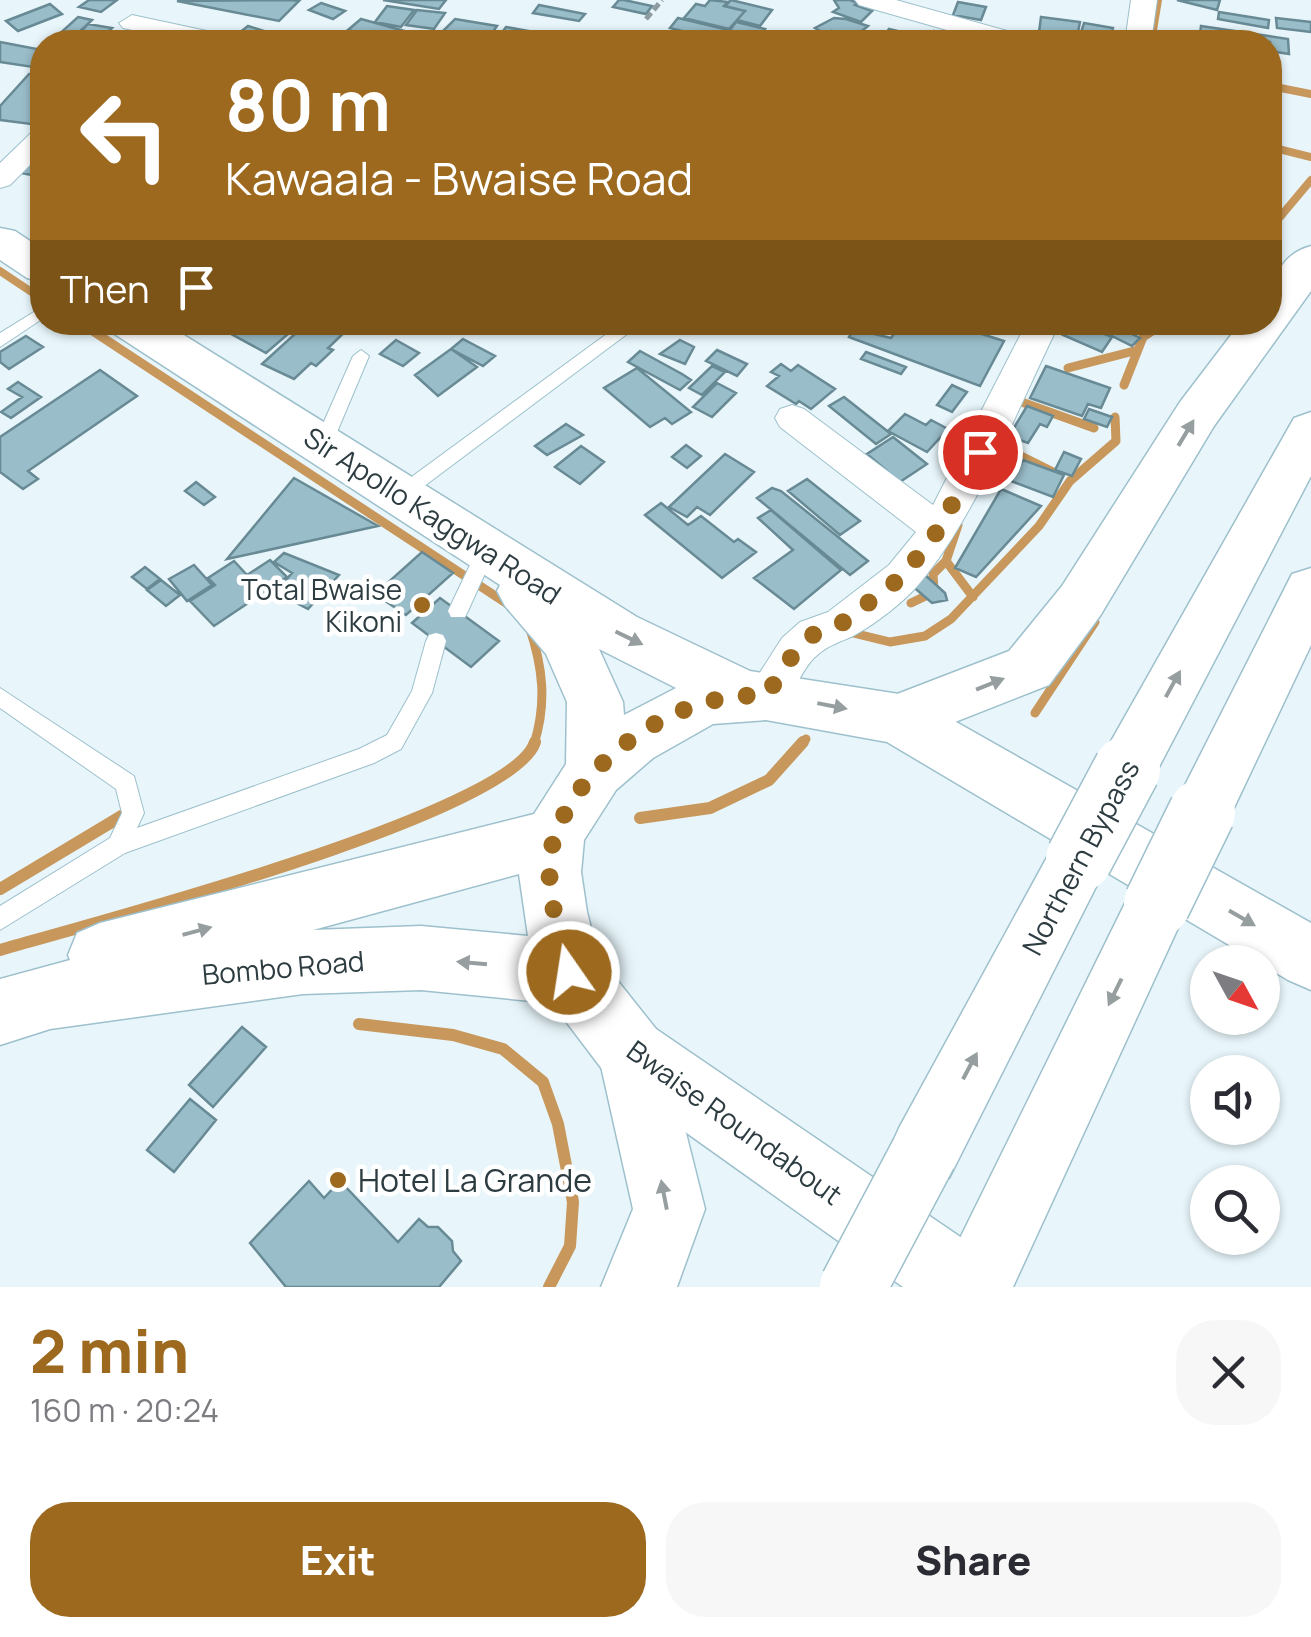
<!DOCTYPE html>
<meta charset="utf-8">
<style>
:root{--surface:#fff;--page:#f7f7f7;--text:#2b2b33;--muted:#7c7c81;--accent:#9c691f}
body{margin:0;font-family:Manrope,sans-serif;background:var(--page);color:var(--text);height:100vh;display:flex;flex-direction:column;font-size:38px;white-space:nowrap}
*{box-sizing:border-box;margin:0}
p{font-size:32px;color:var(--muted)}
.icon{flex:none;width:55px;height:55px;fill:none;stroke:currentColor;stroke-width:2;stroke-linecap:round;stroke-linejoin:round}
.map{position:relative;height:1287px;overflow:hidden}
.side{display:flex;flex-direction:column;background:var(--surface);flex:1}
.side>*{flex:none}
.top-card{position:absolute;left:30px;top:30px;width:1252px;height:305px;border-radius:40px;box-shadow:0 2px 8px #0004;background:#9c691f;color:#fff;overflow:hidden}
.needle{width:65px;rotate:130deg}
.buttons{position:absolute;left:1190px;top:945px;display:grid;gap:20px}
.buttons a{display:grid;place-items:center;width:90px;height:90px;border-radius:50%;background:var(--surface);box-shadow:0 2px 8px #0004;font-size:50px}
.pin{position:absolute;display:grid;place-items:center;width:85px;height:85px;color:#fff;margin:-42px;border:5px solid #fff;border-radius:50%;box-shadow:0 2px 10px #0007}
.me{position:absolute;width:110px;margin:-55px;rotate:347deg;stroke-linejoin:round;filter:drop-shadow(0 0 8px #0008)}
.turn{display:flex;align-items:center;gap:35px;height:210px;padding:0 30px;font-size:45px}
.turn .icon{width:130px;height:130px;stroke-width:2.5}
.turn b{display:block;font-size:70px;line-height:85px}
.then{display:flex;align-items:center;height:95px;padding:0 30px;background:#0003;gap:20px;font-size:38px}
.round{display:grid;place-items:center;flex:none;width:105px;height:105px;border-radius:40px;background:var(--page)}
.headline{display:flex;align-items:center;justify-content:space-between;height:170px;padding:0 30px}
h1{font-size:60px;font-weight:800;line-height:75px;color:var(--accent)}
.cta{display:flex;gap:20px;margin-top:auto;padding:20px 30px}
.cta a{flex:1;height:115px;border-radius:40px;background:var(--accent);color:#fff;font-size:40px;font-weight:800;line-height:115px;text-align:center}
.cta a+a{background:var(--page);color:var(--text)}
.map>svg:first-child{display:block}
.lines{fill:none;stroke-linecap:round;stroke-linejoin:round}
.stream-far2{stroke:#c7975c;stroke-width:8}
.stream-far1{stroke:#c7975c;stroke-width:9}
.stream{stroke:#c7975c;stroke-width:12}
.building{fill:#99bdc9;stroke:#688a95;stroke-width:2.5}
.lane-casing{stroke:#9dc0cc;stroke-width:2}
.street-casing{stroke:#9dc0cc;stroke-width:2}
.primary-casing{stroke:#9dc0cc;stroke-width:3}
.highway-casing{stroke:#9dc0cc;stroke-width:3}
.path{stroke:#8d9ca1;stroke-width:5;stroke-dasharray:8 4;stroke-linecap:butt}
.lane{fill:#fff;fill-rule:evenodd}
.street{fill:#fff;fill-rule:evenodd}
.primary{fill:#fff;fill-rule:evenodd}
.highway{fill:#fff;fill-rule:evenodd}
.highway-bridge-casing{stroke:#9dc0cc;stroke-width:69;stroke-linecap:butt}
.highway-bridge{stroke:#fff;stroke-width:66}
.oneway{fill:#969ea0}
.route{stroke:#9c691f;stroke-width:18;stroke-dasharray:0 32.4}
.poi-dot{fill:#9c691f;stroke:#fff;stroke-width:4}
.labels{text-anchor:middle;dominant-baseline:central;stroke-width:9;stroke-linejoin:round;paint-order:stroke}
.street-label{font-size:28px;fill:#2d3c41;stroke:#fff}
.poi-label{font-size:28px;fill:#2d3c41;stroke:#fff;text-anchor:end}
.near-poi-label{font-size:32px;fill:#2d3c41;stroke:#fff;text-anchor:start}
</style>
<div class="map">
<svg width="1311" height="1287" viewBox="0 0 1311 1287">
<rect width="100%" height="100%" fill="#e8f6fb"/>
<g class="lines">
<path class="stream-far2" d="M1151 42 1158 0
M1270 86 1311 94
M1270 147 1311 157
M1270 229 1311 180
M0 271 42 299
M78 322 82 325
M1162 325 1167 322"/>
<path class="stream-far1" d="M79 322 512 607
M1068 368 1138 350
M1124 385 1143 337 1166 322
M1016 400 1094 428
M983 480 987 472 1001 476 1017 454 1055 473
M958 525 946 561 973 597
M911 603 934 592 933 574 946 561
M529 626C543 667 547 703 534 744
M853 633 890 642 925 636 951 619 1039 526 1070 481 1116 441 1115 417
M1035 713 1095 622
M801 744 806 739"/>
<path class="stream" d="M640 818 710 808 769 780 803 742
M0 889 130 811
M0 950C86 925 513 814 535 742
M359 1024 453 1035 503 1049 543 1082 558 1124 573 1202 570 1246 549 1287"/>
</g>
<path class="building" d="M89 0H117L101 12 79 7Z
M291 0 299 1 279 21 177 1Z
M383 0H446L439 9Z
M619 0H624L652 6 646 14 613 7Z
M710 0 728 2 724 6 745 11 729 29 684 18 696 4 705 6Z
M731 0 772 10 760 26 737 20 745 11 725 6Z
M850 0 858 3 855 5 872 11 861 22 833 12 839 8 834 0Z
M1177 0H1220L1217 10Z
M958 2 986 7 981 20 953 15Z
M321 3 345 11 333 19 309 10Z
M50 4 62 14 18 31 6 21Z
M539 5 585 14 579 21 533 13Z
M387 6 414 10 401 27 375 22Z
M417 10 445 13 434 29 406 25Z
M1219 12 1269 20 1268 28 1218 19Z
M78 17 92 20 71 40 56 37Z
M1041 17 1080 22 1076 42 1038 40Z
M678 18 754 36 749 42 727 39 725 42H682L690 33 670 28Z
M834 18 846 19 868 26 848 42 838 39 841 34 832 31 827 35 815 28Z
M1276 18 1311 22V32L1277 28Z
M361 19 419 35 410 42H394L348 30Z
M455 19 497 26 486 42 433 41Z
M736 22 765 29 759 37 730 30Z
M1084 23 1113 28 1109 42H1078Z
M88 24 112 28 97 42 74 39Z
M248 26 264 31 250 42H228Z
M1201 26 1288 39 1289 54 1270 51V42H1199Z
M506 27 551 35 545 42H495Z
M889 29 919 36 915 42H887L881 40Z
M934 31 963 37 960 42H928Z
M0 42 42 50V58L33 67 0 62Z
M29 74 42 76V111L31 124 0 120V106Z
M42 152V177L21 173Z
M234 322H302L266 353 224 330Z
M308 322 351 326 328 348 333 350 316 366 311 363 294 379 262 364Z
M902 322H944L1004 341 980 386 849 337 854 329 891 338Z
M1072 322H1090L1087 327 1112 337 1102 352 1063 335Z
M1116 326 1140 338 1132 346 1108 334Z
M26 336 43 347 9 369 0 362V352Z
M463 339 495 356 483 366 451 349Z
M396 340 419 353 403 366 380 354Z
M680 340 694 347 685 364 660 354Z
M451 349 477 367 438 396 415 375Z
M717 350 747 364 737 376 706 361Z
M640 351 682 374 691 380 680 390 628 362Z
M866 352 906 367 901 374 861 359Z
M781 364 791 371 798 365 835 389 811 409 799 401 796 404 767 386 779 376 771 372Z
M712 366 725 372 702 395 689 388Z
M1046 366 1110 388 1101 408 1088 404 1082 416 1030 398Z
M637 368 691 412 672 424 665 418 650 427 604 388Z
M100 370 137 396 28 471 38 479 23 489 0 472V437Z
M18 382 41 397 11 418 1 412 22 397 8 389Z
M717 383 736 393 712 417 693 407Z
M952 385 967 392 952 412 937 405Z
M844 397 891 434 876 444 829 406Z
M1027 406 1053 416 1047 427 1040 424 1028 443 1009 436Z
M1089 409 1112 417 1107 427 1084 419Z
M905 414 926 425 931 420 948 429 927 452 888 431Z
M566 424 583 435 547 455 535 446Z
M893 437 927 464 900 482 867 454Z
M686 445 701 456 687 468 672 457Z
M581 446 604 462 580 484 555 467Z
M1064 452 1081 459 1072 476 1055 470Z
M725 454 754 472 710 515 697 507 687 517 669 507Z
M1023 460 1064 475 1053 497 1011 481Z
M294 478 378 526 227 559Z
M807 479 860 521 840 535 788 491Z
M196 482 215 497 204 505 185 491Z
M772 488 781 491 868 561 850 575 757 498Z
M1001 489 1041 506 976 577 955 568Z
M661 503 688 525 701 516 734 542 738 539 756 552 722 578 645 515Z
M771 510 841 570 794 609 754 578 793 550 758 518Z
M422 552 453 573 406 615 375 594Z
M284 553 339 575 308 609 275 592 292 573 274 562Z
M270 560 287 577 214 626 190 601 215 585 208 578 234 561 247 575Z
M194 565 212 585 187 601 169 579Z
M145 567 160 579 147 589 132 577Z
M924 574 945 593 947 600 932 603 910 584Z
M161 580 180 595 166 606 147 590Z
M440 598 499 641 471 667 412 623Z
M343 609 357 619 343 632 328 622Z
M242 1027 266 1047 213 1107 189 1085Z
M190 1099 216 1120 174 1172 147 1150Z
M309 1181 324 1198 340 1181 398 1242 419 1219 428 1227H438L452 1241 453 1251 461 1261 439 1287H286L250 1243Z"/>
<g class="lines">
<g class="lane-casing">
<path id="lane" d="M42 307V319L0 347V333Z
M623 322H643L407 499H395L392 494 395 489Z
M361 350 369 356 332 444 329 449H317L314 444 353 356Z
M487 542 496 549 468 611 465 617H451L448 611 480 544Z
M436 633 443 635 446 641 432 693 401 749 374 763 125 853 0 930V906L110 838 122 813 116 789 0 708V688L134 776 144 813 137 828 359 749 387 735 412 691 426 641 429 635Z"/>
</g>
<g class="street-casing">
<path id="street" d="M855 0H896L1025 36 1029 42H989L859 5Z
M1131 0H1157L1151 42H1125Z
M132 15 230 36 234 42H187L123 28 119 23Z
M42 129V153L10 185 0 188V163L32 132Z
M1027 322H1060C1020 403 976 517 919 584 904 602 874 625 853 636 838 643 826 646 814 658 792 680 791 722 751 708L745 696 782 638 800 622 828 612 889 565 916 532 780 427 775 418 780 409 792 405 804 409 933 505Z"/>
</g>
<g class="primary-casing">
<path id="primary" d="M0 228 15 231 42 249V282L27 278 0 260Z
M107 322H163L637 617 750 671 899 694 919 701 1311 923V990L1288 980 887 742 766 720 713 724 653 758 616 790 584 840 581 872 587 912 598 956 656 1029 994 1260 1005 1287H903L608 1077 552 1003 421 990 303 994 50 1029 0 1045V979L70 960 68 955 77 933 100 923 534 814 566 764 567 702 546 654 505 606 497 591 500 585 113 333ZM599 649 676 688 624 715 623 702ZM519 874 528 936 421 926 313 930Z"/>
</g>
<g class="highway-casing">
<path id="highway" d="M1311 246V291L1214 426 1100 616 1049 685 899 744 879 737 870 719 879 701 1009 651 1062 586 1180 402 1241 322H1270C1270 290 1274 256 1311 246Z
M1311 412V476L1148 788 1127 795 1106 788 1098 769 1106 750 1294 418Z
M1311 568V645L1223 831 1202 839 1181 831 1172 812 1181 793 1292 574Z
M1079 830 1101 839 1110 859 949 1178 924 1189 899 1178 888 1153 899 1128 1057 839Z
M1157 874 1179 883 1189 904 1013 1287H936L1135 883Z
M632 1019 656 1029 666 1053 705 1209 677 1287H601L633 1209 598 1053 608 1029Z"/>
</g>
<path class="path" d="M646 19 662 0"/>
<use href="#lane" class="lane"/>
<use href="#street" class="street"/>
<use href="#primary" class="primary"/>
<use href="#highway" class="highway"/>
<g class="highway-bridge-casing">
<path id="highway-bridge" d="M1079 859 1127 769
M1157 904 1202 812
M853 1287 924 1153"/>
</g>
<use href="#highway-bridge" class="highway-bridge"/>
</g>
<defs><path id="oneway-solid" d="M-6-.8H1V-3.2L6.5 0L1 3.2V.8H-6Z" transform="scale(2.5)"/></defs>
<g class="oneway">
<use href="#oneway-solid" transform="translate(1186 433) rotate(-59)"/>
<use href="#oneway-solid" transform="translate(629 638) rotate(26)"/>
<use href="#oneway-solid" transform="translate(990 684) rotate(-22)"/>
<use href="#oneway-solid" transform="translate(1173 684) rotate(-61)"/>
<use href="#oneway-solid" transform="translate(832 706) rotate(11)"/>
<use href="#oneway-solid" transform="translate(1242 918) rotate(30)"/>
<use href="#oneway-solid" transform="translate(197 931) rotate(-15)"/>
<use href="#oneway-solid" transform="translate(472 963) rotate(-175)"/>
<use href="#oneway-solid" transform="translate(1115 992) rotate(116)"/>
<use href="#oneway-solid" transform="translate(970 1066) rotate(-62)"/>
<use href="#oneway-solid" transform="translate(664 1195) rotate(-101)"/>
</g>
<g class="lines">
<path class="route" d="M569 972C559 930 540 878 555 836 583 756 682 689 766 696L796 650 814 634 842 623 903 576 939 529 980 452"/>
</g>
<g class="poi-dot">
<circle cx="422" cy="605" r="10"/>
<circle cx="338" cy="1180" r="10"/>
</g>
<g class="labels">
<g class="street-label">
<text transform="translate(433 515) rotate(33)">Sir Apollo Kaggwa Road</text>
<text transform="translate(1080 857) rotate(-62)">Northern Bypass</text>
<text transform="translate(283 967) rotate(-5)">Bombo Road</text>
<text transform="translate(735 1122) rotate(36)">Bwaise Roundabout</text>
</g>
<g class="poi-label">
<text x="402" y="589">Total Bwaise<tspan x="402" dy="32">Kikoni</tspan></text>
</g>
<g class="near-poi-label">
<text x="358" y="1180">Hotel La Grande</text>
</g>
</g>
</svg>
<div class="buttons">
<a><svg class="needle" viewBox="-14 -14 28 28"><path d="M0-13l5 13h-10z" fill="#e53935"/><path d="M0 13l5-13h-10z" fill="#7c7c81"/></svg></a>
<a><svg class="icon" aria-label="sound" viewBox="0 0 24 24"><path d="M4 9h4l5-4v14l-5-4H4zM17 9q2 3 0 6"/></svg></a>
<a><svg class="icon" aria-label="search" viewBox="0 0 24 24"><circle cx="10" cy="10" r="6"/><path d="M15 15l6 6"/></svg></a>
</div>
<div class="pin" style="left:980px;top:452px;background:#d93025"><svg class="icon" aria-label="arrive" viewBox="0 0 24 24"><path d="M6 21V4h12l-3 4 3 4H6"/></svg></div>
<svg class="me" style="left:569px;top:972px" viewBox="-20 -20 40 40"><circle r="17" fill="#9c691f" stroke="#fff" stroke-width="3"/><path d="M0-11L8 9 0 5-8 9z" fill="#fff"/></svg>
<div class="top-card">
<div class="turn"><svg class="icon" aria-label="left" viewBox="0 0 24 24"><path d="M17 20v-9H6M10 6l-5 5 5 5"/></svg><div><b>80 m</b>Kawaala - Bwaise Road</div></div>
<div class="then">Then<svg class="icon" aria-label="arrive" viewBox="0 0 24 24"><path d="M6 21V4h12l-3 4 3 4H6"/></svg></div>
</div>
</div>
<section class="side">
<div class="headline"><div><h1>2 min</h1><p>160 m · 20:24</p></div><a class="round"><svg class="icon" aria-label="close" viewBox="0 0 24 24"><path d="M6 6l12 12M18 6L6 18"/></svg></a></div>
<div class="cta"><a>Exit</a><a>Share</a></div>
</section>
